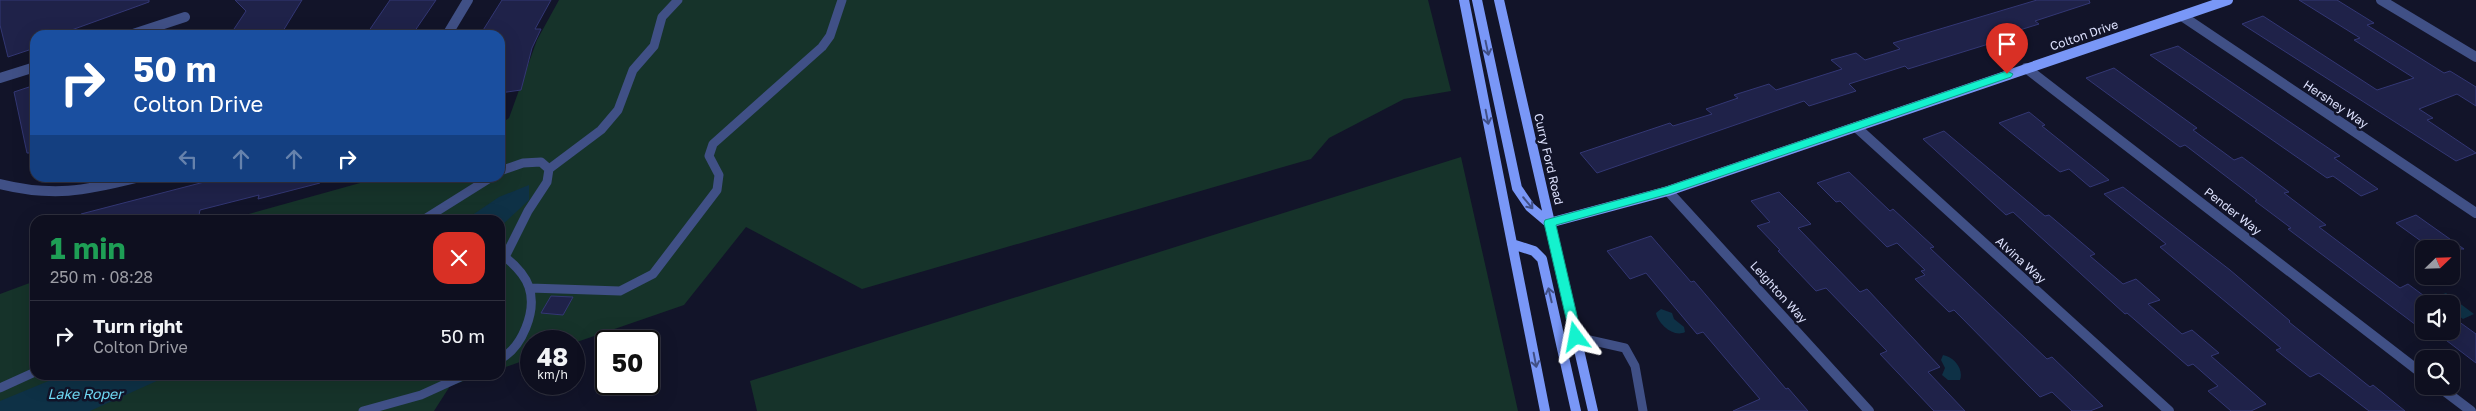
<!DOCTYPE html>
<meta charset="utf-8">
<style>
:root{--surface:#0e0f1f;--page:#171828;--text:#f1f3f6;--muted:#9b9ca4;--line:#2e2f3d}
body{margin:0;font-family:"Golos Text",sans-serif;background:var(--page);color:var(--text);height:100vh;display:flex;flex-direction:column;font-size:19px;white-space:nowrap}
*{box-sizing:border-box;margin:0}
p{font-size:16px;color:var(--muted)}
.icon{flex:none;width:28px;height:28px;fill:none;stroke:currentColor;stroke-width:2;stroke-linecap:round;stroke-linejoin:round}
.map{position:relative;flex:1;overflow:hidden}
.drawer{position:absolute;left:30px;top:215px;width:475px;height:165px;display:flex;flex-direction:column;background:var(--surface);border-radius:15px;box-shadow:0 5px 20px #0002,0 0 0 1px var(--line)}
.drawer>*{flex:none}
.guide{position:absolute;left:30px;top:30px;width:475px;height:152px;border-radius:15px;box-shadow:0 5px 20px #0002,0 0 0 1px var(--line);background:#1a4fa0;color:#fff;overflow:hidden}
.needle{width:32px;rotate:67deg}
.fabs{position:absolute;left:2415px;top:240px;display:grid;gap:10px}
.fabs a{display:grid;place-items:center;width:45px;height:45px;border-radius:10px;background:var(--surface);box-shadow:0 5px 20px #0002,0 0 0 1px var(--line);font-size:25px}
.speed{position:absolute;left:520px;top:330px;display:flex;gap:10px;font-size:25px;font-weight:700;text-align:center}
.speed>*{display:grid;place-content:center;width:65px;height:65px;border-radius:50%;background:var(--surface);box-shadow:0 5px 20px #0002,0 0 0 1px var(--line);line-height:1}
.speed small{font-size:12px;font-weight:400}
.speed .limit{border:2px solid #111;border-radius:8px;background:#fff;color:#111}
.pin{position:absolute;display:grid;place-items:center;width:42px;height:42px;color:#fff;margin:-51px -21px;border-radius:50% 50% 50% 0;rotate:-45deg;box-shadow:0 0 5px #0007}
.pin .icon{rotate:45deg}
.me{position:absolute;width:55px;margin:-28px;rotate:347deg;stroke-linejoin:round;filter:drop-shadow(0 0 4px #0008)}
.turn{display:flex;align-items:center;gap:18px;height:105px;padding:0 20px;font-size:22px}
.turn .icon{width:65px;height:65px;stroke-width:2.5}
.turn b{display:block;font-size:35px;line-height:42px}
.lanes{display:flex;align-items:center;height:48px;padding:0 20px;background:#0003;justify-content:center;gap:25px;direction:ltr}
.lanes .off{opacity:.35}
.round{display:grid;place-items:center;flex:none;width:52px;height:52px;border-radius:15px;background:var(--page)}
.summary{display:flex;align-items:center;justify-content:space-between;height:85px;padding:0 20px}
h1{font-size:30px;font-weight:700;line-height:38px;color:#1e9e55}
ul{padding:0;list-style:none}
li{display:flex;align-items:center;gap:15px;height:70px;padding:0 20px;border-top:1px solid var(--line)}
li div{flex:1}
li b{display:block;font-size:19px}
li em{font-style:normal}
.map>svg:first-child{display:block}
.green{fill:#16332a}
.water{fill:#0e3146}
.building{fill:#1f2249;stroke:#333774}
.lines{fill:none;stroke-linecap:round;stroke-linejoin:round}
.lane{stroke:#405086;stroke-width:9}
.street{stroke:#405086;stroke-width:10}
.secondary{stroke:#7997f7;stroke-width:10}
.oneway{stroke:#404f86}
.route{fill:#14f2ce;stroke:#0d9d86}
.labels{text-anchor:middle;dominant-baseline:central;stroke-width:5;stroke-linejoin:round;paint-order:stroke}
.street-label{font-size:12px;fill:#dde1fd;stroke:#121429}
.water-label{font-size:14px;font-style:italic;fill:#71dcf7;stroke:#121429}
</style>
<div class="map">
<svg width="2476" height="411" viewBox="0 0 2476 411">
<rect width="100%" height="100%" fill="#121429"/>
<path class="green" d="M559 0H1428L1451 91 1404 99 1329 138 1311 159 862 289 746 227 684 305 574 343V341H531V358L500 369V220H227L378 178H500V124L509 118 537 40Z
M1461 157 1518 411H757L750 381Z
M35 281V375H481L450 386 434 411H0V294Z"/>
<path class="water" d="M529 185V200L500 227V220H465L499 197Z
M2446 293 2474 314 2463 319 2451 310V304H2443L2435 297Z
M1661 309 1672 313 1674 319 1684 327 1685 332C1674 338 1658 324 1656 313Z
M1943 355C1954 357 1964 369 1960 380H1948L1942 375 1945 368 1941 360Z
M63 375H170L90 411H0V401Z"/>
<path class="building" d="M0 0H149V2L66 32 67 35H35V48L8 57 0 25Z
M235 0H302L283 31 273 32 271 35H230L246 11Z
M390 0H436L412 35H366Z
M502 0H551L535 29H541L532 48 521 90 500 93V35H480Z
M2037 0H2089L2090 3 2035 21 2039 24 1991 39 1995 42 1908 69 1905 66 1849 84 1856 91 1809 106 1804 101 1597 173 1580 153 1670 123 1673 126 1712 114 1706 109 1738 98 1734 95 1769 84 1776 90 1842 69 1831 60 1856 53 1865 60 1900 49 1893 43Z
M2299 0H2337L2374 23 2367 25 2444 73 2450 71 2476 87V106L2457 94 2419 109 2433 118 2427 120 2476 153 2456 161 2242 24 2263 16 2377 90 2414 78 2354 40 2360 38Z
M2178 46 2340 156 2334 158 2378 189 2361 196 2333 176 2327 178 2150 55Z
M2114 68 2197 128 2193 130 2234 160 2242 157 2289 192 2284 193 2326 225 2319 227 2400 288 2408 284 2435 304H2424V331L2288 229 2291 228 2255 201 2257 200 2185 145 2180 147 2086 78Z
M35 85V153H27L14 92Z
M2029 112 2045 125 2042 126 2109 180 2090 187 2069 169 2060 172 1999 123Z
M1944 131 2045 216 2049 215 2095 254 2090 256 2123 284 2136 279 2160 300 2148 304 2182 334 2192 330 2219 353 2211 356 2266 404 2251 411H2231L2208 391 2218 386 2193 364 2188 366 2127 313 2125 314 2013 212 2006 215 1923 139Z
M1849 172 1890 211 1893 209 1934 247 1930 248 2047 359 2052 357 2103 406 2090 411H2072L2052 392 2040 397 1954 310 1949 312 1915 279 1925 275 1921 271 1925 270 1897 243 1887 247 1840 201 1836 202 1817 183Z
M212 178H319L320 183 258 199 259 195 200 210 199 215 179 220H81V214L212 180Z
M2123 187 2230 270 2290 321 2289 322 2370 387 2373 385 2405 411H2369L2319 373 2310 377 2276 350 2281 348 2160 247 2166 244 2104 194Z
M1779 192 1811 224 1798 228 1860 292 1867 289 1940 367 1928 372 1965 411H1934L1880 354 1887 351 1826 288 1816 291 1778 251 1780 250 1757 226 1770 222 1751 201Z
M2416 215 2464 249H2432L2396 223Z
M1651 236 1691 282 1694 281 1786 389 1788 388 1808 411H1733L1760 399 1703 332 1697 334 1646 273 1630 279 1607 251Z
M551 296 573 297 563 315 541 313Z
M2451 316 2476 334V363L2434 331H2451Z"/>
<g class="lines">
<path class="lane" d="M549 169 601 130 618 110 633 70 654 46 662 17 678 0
M500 171 523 163 541 162 549 169 547 182 528 211 505 257C515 265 525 275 529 287 537 311 522 348 500 359
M423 220 490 178
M530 288 620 291 653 274 717 190 719 175 709 156 713 144 822 47 830 36 842 0
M1576 337 1625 348 1635 366 1643 411
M0 388 35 372
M363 411 421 395 465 375"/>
<path class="street" d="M2381 0 2476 57
M2182 16 2476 213
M130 35 185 17
M447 35 468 0
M2026 68 2424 375
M0 78 35 67
M1856 127 2169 411
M0 184C53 197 84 191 136 178
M1668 191 1869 411
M2438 386 2471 411"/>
<path class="secondary" d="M1464 0 1545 411
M1477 0 1517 188 1530 207 1549 223
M1499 0 1593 411
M1549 223 1668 191 2228 0
M1512 244 1534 251 1542 259 1576 411"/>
</g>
<defs><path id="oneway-shaft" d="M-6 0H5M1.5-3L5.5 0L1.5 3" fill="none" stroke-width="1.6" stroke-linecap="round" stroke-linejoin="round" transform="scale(1.25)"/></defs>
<g class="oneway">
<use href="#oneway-shaft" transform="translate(1487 48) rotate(78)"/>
<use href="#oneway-shaft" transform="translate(1487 117) rotate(79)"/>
<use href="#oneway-shaft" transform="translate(1528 203) rotate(50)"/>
<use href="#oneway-shaft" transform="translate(1550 295) rotate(-103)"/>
<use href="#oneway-shaft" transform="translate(1535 360) rotate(79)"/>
</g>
<path class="route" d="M2007 71 2013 74 2011 77 1672 193 1556 225 1582 337 1580 340H1571L1544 223 1545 220 1666 187Z"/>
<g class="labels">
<g class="street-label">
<text transform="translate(2084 35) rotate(-19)">Colton Drive</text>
<text transform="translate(2336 104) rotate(34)">Hershey Way</text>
<text transform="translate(1549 159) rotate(77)">Curry Ford Road</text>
<text transform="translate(2233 211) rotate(38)">Pender Way</text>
<text transform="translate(2021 260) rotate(42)">Alvina Way</text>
<text transform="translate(1779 292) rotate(48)">Leighton Way</text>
</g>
<g class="water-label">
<text x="85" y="393">Lake Roper</text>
</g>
</g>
</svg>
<div class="fabs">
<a><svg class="needle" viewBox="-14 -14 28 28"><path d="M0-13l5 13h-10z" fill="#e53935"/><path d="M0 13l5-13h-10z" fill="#9b9ca4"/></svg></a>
<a><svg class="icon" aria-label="sound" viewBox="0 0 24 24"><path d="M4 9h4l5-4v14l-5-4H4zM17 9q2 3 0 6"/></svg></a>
<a><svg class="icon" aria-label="search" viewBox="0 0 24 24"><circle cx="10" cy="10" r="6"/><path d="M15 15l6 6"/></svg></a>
</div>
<div class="speed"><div>48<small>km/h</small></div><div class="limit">50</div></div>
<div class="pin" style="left:2007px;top:74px;background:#d93025"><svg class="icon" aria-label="arrive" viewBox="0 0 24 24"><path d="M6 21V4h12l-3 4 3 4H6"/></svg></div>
<svg class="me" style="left:1576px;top:337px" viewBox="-20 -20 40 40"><path d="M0-17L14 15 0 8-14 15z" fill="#14f2ce" stroke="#fff" stroke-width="4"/></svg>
<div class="guide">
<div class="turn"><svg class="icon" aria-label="right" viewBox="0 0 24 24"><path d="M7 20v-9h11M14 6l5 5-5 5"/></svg><div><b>50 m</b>Colton Drive</div></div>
<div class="lanes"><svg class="icon off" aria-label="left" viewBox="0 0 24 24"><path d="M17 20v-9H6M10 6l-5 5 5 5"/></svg><svg class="icon off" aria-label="ahead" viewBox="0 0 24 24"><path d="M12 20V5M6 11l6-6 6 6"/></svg><svg class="icon off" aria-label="ahead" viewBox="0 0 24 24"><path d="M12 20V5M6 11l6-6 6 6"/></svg><svg class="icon" aria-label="right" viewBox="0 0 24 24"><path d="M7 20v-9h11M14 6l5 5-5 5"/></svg></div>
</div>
<section class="drawer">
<div class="summary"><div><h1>1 min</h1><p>250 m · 08:28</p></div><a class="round" style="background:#d93025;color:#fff"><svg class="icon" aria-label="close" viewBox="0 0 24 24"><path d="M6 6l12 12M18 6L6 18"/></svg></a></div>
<ul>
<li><svg class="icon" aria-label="right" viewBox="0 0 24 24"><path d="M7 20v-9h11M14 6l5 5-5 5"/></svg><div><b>Turn right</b><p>Colton Drive</p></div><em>50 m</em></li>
</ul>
</section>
</div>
